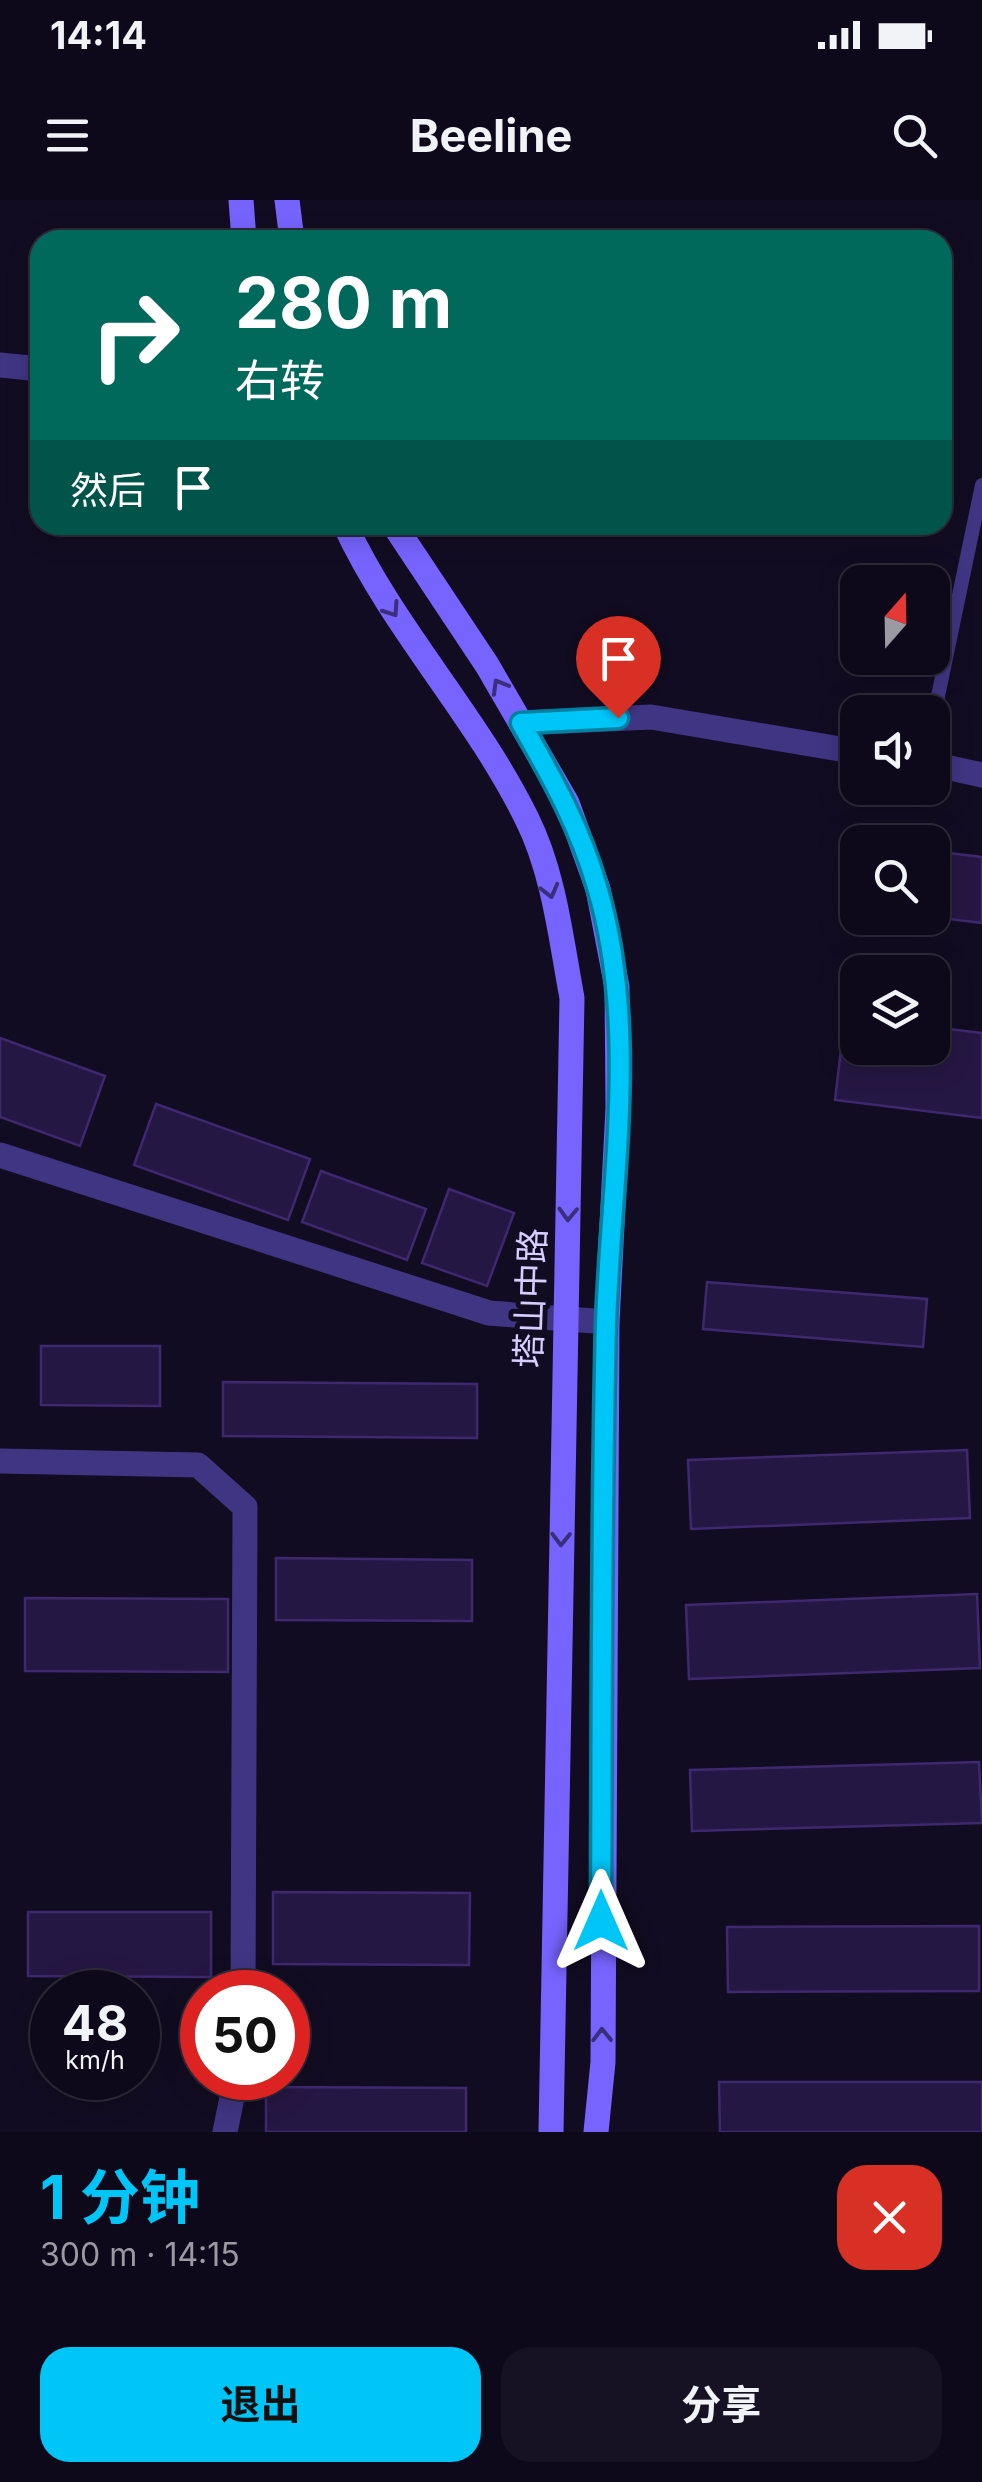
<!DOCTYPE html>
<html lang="zh">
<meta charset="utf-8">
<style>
:root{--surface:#0e091a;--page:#171223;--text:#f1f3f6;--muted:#9b9aa2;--line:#2e2a39;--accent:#00c6f8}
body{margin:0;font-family:Inter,"Noto Sans SC",sans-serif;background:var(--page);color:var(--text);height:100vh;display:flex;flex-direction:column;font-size:38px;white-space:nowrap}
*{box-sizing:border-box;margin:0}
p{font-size:32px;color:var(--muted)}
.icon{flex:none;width:55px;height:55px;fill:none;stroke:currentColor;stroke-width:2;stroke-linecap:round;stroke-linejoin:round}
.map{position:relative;height:1932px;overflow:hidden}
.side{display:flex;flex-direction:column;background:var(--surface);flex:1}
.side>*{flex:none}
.banner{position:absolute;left:30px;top:30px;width:922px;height:305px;border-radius:30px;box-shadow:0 5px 25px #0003,0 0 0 2px var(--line);background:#00695c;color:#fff;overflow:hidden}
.needle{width:65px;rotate:20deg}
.fabs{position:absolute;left:840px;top:365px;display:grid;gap:20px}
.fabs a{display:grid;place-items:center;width:110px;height:110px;border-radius:20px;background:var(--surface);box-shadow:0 5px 25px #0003,0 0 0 2px var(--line);font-size:50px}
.speed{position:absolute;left:30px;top:1770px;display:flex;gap:20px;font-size:50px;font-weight:700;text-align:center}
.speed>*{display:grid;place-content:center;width:130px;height:130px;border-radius:50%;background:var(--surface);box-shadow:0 5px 25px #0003,0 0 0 2px var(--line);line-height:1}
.speed small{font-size:25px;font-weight:400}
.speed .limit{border:15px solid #d22;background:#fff;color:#111}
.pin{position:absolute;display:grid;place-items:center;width:85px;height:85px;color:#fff;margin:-102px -42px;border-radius:50% 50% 50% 0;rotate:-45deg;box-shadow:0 0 10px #0007}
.pin .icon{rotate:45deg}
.me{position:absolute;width:110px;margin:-55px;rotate:0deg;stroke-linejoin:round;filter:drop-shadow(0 0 8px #0008)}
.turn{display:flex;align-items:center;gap:35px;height:210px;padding:0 40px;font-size:45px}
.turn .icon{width:130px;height:130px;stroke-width:2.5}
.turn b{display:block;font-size:70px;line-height:85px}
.then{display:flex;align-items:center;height:95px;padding:0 40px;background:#0003;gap:20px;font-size:38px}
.round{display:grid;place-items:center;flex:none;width:105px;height:105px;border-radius:30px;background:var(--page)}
.overview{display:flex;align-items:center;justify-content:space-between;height:170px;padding:0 40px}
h1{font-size:60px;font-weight:700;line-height:75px;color:var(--accent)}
.button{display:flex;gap:20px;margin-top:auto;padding:20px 40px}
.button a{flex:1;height:115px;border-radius:30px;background:var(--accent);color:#111;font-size:40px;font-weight:700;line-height:115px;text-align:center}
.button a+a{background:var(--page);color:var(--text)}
.status{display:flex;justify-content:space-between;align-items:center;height:70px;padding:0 50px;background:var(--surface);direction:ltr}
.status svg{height:28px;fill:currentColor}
header{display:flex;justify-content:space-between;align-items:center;height:130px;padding:0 40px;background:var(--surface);font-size:45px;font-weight:700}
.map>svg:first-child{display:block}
.building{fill:#251743;stroke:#3e2870;stroke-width:2.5}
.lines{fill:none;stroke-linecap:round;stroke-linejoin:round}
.service{stroke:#403583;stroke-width:14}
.minor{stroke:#403583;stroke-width:25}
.secondary{stroke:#7764ff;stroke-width:25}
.oneway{stroke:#3a2f7a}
.route-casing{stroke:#0081a1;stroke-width:25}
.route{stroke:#00c6f8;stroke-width:18}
.labels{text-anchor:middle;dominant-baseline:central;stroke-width:10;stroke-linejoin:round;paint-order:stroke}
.street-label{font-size:35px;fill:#d8cdff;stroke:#120c22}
</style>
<div class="status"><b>14:14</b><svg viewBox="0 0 49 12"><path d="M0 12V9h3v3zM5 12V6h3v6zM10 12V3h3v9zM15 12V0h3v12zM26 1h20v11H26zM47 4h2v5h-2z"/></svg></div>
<header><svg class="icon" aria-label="menu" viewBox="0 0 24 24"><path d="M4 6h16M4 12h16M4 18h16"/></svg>Beeline<svg class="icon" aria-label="search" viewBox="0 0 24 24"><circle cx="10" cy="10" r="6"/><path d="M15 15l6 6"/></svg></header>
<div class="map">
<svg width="982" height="1932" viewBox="0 0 982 1932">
<rect width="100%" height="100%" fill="#120c22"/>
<path class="building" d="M932 651 982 657V723L932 717Z
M845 816 858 818V848H932V827L982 833V918L835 900Z
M0 838 105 876 80 946 0 917Z
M156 904 310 959 288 1020 134 965Z
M321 971 426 1009 407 1060 302 1022Z
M449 989 514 1013 487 1086 422 1063Z
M707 1082 927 1099 923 1147 703 1129Z
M41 1146H160V1206L41 1205Z
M223 1182 477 1184V1238L223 1236Z
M967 1250 970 1318 691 1329 688 1260Z
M276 1358 472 1360V1421L276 1420Z
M977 1394 980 1468 689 1479 686 1405Z
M25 1398 228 1399V1472L25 1471Z
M979 1562 982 1623 692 1631 690 1570Z
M273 1692 470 1693 469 1765 273 1764Z
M28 1712H211V1777L28 1776Z
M979 1726V1791L728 1792 727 1727Z
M719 1882H982V1932H720Z
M266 1887 466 1888V1932H266Z"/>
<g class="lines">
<path class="service" d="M932 525 982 285"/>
<path class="minor" d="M0 165 40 169
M521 523 651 517 858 552
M932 564 982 575
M0 955 489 1113 607 1122
M0 1261 198 1265 245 1307 243 1792
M225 1932 236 1878"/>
<path class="secondary" d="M241 0 244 40
M287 0 292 40
M345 325C394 430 476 515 527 619 554 673 561 739 572 798L551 1932
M394 325 487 465 567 603 598 689 617 787 618 908 607 1122 603 1862 596 1932"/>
</g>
<defs><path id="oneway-chevron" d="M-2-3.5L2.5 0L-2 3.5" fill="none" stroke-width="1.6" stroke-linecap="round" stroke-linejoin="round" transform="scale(2.5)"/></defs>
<g class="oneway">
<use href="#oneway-chevron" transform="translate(392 410) rotate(56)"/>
<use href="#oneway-chevron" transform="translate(499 486) rotate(-120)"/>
<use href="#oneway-chevron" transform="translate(550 691) rotate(75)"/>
<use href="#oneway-chevron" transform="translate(568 1014) rotate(92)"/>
<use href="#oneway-chevron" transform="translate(561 1339) rotate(91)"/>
<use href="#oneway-chevron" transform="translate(602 1835) rotate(-91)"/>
</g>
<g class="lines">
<g class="route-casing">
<path id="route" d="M601 1721C602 1522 601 1323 606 1123 611 980 639 827 597 687 580 627 551 576 521 523L618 518"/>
</g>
<use href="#route" class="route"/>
</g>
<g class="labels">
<g class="street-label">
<text transform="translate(530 1098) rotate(-88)">塔山中路</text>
</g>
</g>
</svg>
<div class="fabs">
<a><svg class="needle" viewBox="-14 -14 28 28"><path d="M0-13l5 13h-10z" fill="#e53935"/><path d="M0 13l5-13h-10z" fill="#9b9aa2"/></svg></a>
<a><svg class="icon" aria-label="sound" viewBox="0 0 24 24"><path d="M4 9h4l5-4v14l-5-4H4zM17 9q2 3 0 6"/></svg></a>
<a><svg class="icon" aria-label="search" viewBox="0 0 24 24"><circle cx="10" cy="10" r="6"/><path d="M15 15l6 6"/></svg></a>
<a><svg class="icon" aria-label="layers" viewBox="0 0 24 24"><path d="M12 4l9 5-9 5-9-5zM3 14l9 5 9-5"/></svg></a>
</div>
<div class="speed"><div>48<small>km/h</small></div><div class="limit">50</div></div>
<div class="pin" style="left:618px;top:518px;background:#d93025"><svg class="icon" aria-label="arrive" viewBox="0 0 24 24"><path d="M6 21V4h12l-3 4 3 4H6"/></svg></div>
<svg class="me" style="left:601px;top:1721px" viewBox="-20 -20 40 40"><path d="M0-17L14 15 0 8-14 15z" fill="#00c6f8" stroke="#fff" stroke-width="4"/></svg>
<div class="banner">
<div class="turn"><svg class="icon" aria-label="right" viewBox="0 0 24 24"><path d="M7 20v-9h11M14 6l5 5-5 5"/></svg><div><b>280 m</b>右转</div></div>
<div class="then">然后<svg class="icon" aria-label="arrive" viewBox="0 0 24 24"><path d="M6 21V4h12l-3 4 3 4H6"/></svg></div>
</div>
</div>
<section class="side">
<div class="overview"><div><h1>1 分钟</h1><p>300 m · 14:15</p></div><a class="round" style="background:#d93025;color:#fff"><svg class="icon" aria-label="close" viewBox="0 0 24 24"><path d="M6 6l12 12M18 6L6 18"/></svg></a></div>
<div class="button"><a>退出</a><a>分享</a></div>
</section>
